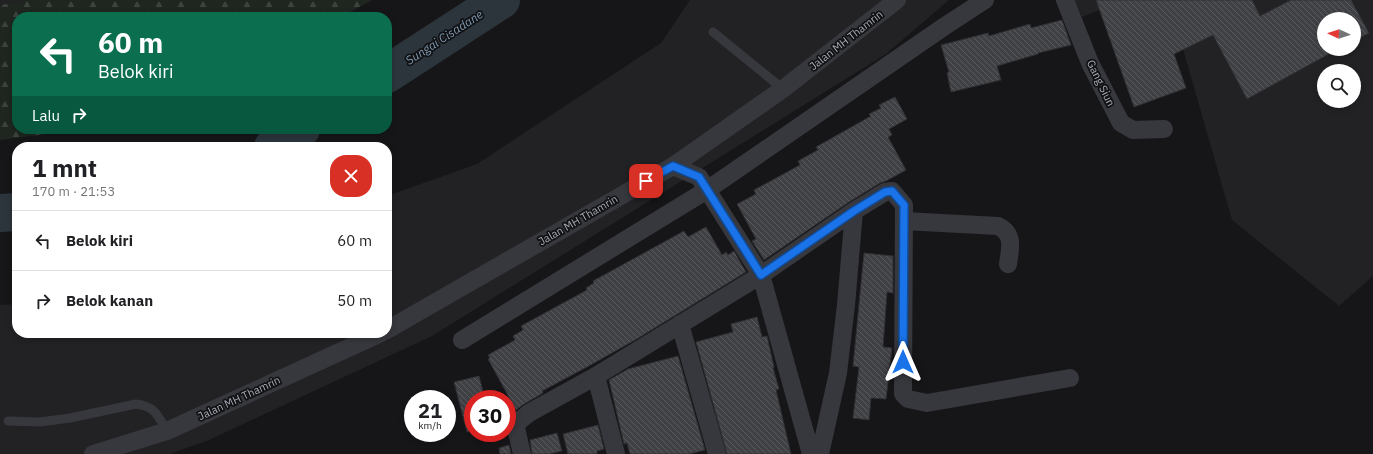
<!DOCTYPE html>
<html lang="id">
<meta charset="utf-8">
<style>
:root{--surface:#fff;--page:#f2f2f2;--text:#202124;--muted:#757577;--line:#e0e0e0}
body{margin:0;font-family:"IBM Plex Sans",sans-serif;background:var(--page);color:var(--text);height:100vh;display:flex;flex-direction:column;font-size:15px;white-space:nowrap}
*{box-sizing:border-box;margin:0}
p{font-size:13px;color:var(--muted)}
.icon{flex:none;width:22px;height:22px;fill:none;stroke:currentColor;stroke-width:2;stroke-linecap:round;stroke-linejoin:round}
.map{position:relative;flex:1;overflow:hidden}
.side{position:absolute;left:12px;top:142px;width:380px;height:196px;display:flex;flex-direction:column;background:var(--surface);border-radius:16px;box-shadow:0 2px 6px #0003}
.side>*{flex:none}
.top-card{position:absolute;left:12px;top:12px;width:380px;height:122px;border-radius:16px;box-shadow:0 2px 6px #0003;background:#0b6e4f;color:#fff;overflow:hidden}
.needle{width:26px;rotate:274deg}
.controls{position:absolute;left:1317px;top:12px;display:grid;gap:8px}
.controls a{display:grid;place-items:center;width:44px;height:44px;border-radius:50%;background:var(--surface);box-shadow:0 2px 6px #0003;font-size:20px}
.speed{position:absolute;left:404px;top:390px;display:flex;gap:8px;font-size:20px;font-weight:700;text-align:center}
.speed>*{display:grid;place-content:center;width:52px;height:52px;border-radius:50%;background:var(--surface);box-shadow:0 2px 6px #0003;line-height:1}
.speed small{font-size:10px;font-weight:400}
.speed .limit{border:6px solid #d22;background:#fff;color:#111}
.pin{position:absolute;display:grid;place-items:center;width:34px;height:34px;color:#fff;margin:-17px;border-radius:8px;box-shadow:0 2px 6px #0006}
.me{position:absolute;width:44px;margin:-22px;rotate:0deg;stroke-linejoin:round;filter:drop-shadow(0 0 3px #0008)}
.turn{display:flex;align-items:center;gap:14px;height:84px;padding:0 20px;font-size:18px}
.turn .icon{width:52px;height:52px;stroke-width:2.5}
.turn b{display:block;font-size:28px;line-height:34px}
.then{display:flex;align-items:center;height:38px;padding:0 20px;background:#0003;gap:8px;font-size:15px}
.round{display:grid;place-items:center;flex:none;width:42px;height:42px;border-radius:16px;background:var(--page)}
.headline{display:flex;align-items:center;justify-content:space-between;height:68px;padding:0 20px}
h1{font-size:24px;font-weight:700;line-height:30px}
ul{padding:0;list-style:none}
li{display:flex;align-items:center;gap:12px;height:60px;padding:0 20px;border-top:1px solid var(--line)}
li div{flex:1}
li b{display:block;font-size:15px}
li em{font-style:normal}
.map>svg:first-child{display:block}
.built{fill:#222225;fill-rule:evenodd}
.forest{fill:url(#forest-firs)}
.lines{fill:none;stroke-linecap:round;stroke-linejoin:round}
.river{stroke:#2c353c;stroke-width:38}
.building{fill:url(#building-back-hatch);stroke:#303034}
.lane{stroke:#37383d;stroke-width:9}
.street{stroke:#37383d;stroke-width:18}
.route-casing{stroke:#114b97;stroke-width:10}
.route{stroke:#1a73e8;stroke-width:7}
.labels{text-anchor:middle;dominant-baseline:central;stroke-width:3.5;stroke-linejoin:round;paint-order:stroke}
.street-label{font-size:11px;fill:#a8adb8;stroke:#111113}
.water-label{font-size:12px;font-style:italic;fill:#7f9bb3;stroke:#111113}
</style>
<div class="map">
<svg width="1373" height="454" viewBox="0 0 1373 454">
<defs>
<pattern id="forest-firs" width="22" height="20" patternUnits="userSpaceOnUse"><rect width="22" height="20" fill="#1e261f"/><path d="M5 1l3.5 6h-7zM16 11l3.5 6h-7z" fill="#3c433d"/></pattern>
<pattern id="building-back-hatch" width="6" height="6" patternUnits="userSpaceOnUse"><rect width="6" height="6" fill="#404145"/><path d="M-1 5l2 2M0 0l6 6M5-1l2 2" fill="none" stroke="#595a5e"/></pattern>
</defs>
<rect width="100%" height="100%" fill="#161618"/>
<path class="built" d="M0 0H31L0 5Z
M690 0H949L886 54 432 336 209 440 170 454H0V305L17 304V333H387V196L477 164 661 43Z
M1074 0H1125L1082 17Z
M1169 0H1373V276L1339 306 1232 220ZM1324 19H1354V49H1324ZM1324 71H1354V101H1324Z"/>
<path class="forest" d="M31 0H372L341 17H17V129H85L0 140V5Z"/>
<g class="lines">
<path class="river" d="M387 74 501 0
M273 147 301 129
M0 213 17 212"/>
</g>
<path class="building" d="M1096 0H1252L1260 16 1291 0H1351L1369 33 1354 41V19H1324V49H1338L1247 99 1213 35 1174 54 1186 88 1134 107Z
M1062 20 1071 45 1038 53V54L997 66 1001 80 951 92 947 73 949 72 941 45 988 33 989 36 1030 24 1031 28Z
M895 97 907 119 889 129 892 135 888 137 906 170 886 181 880 183 849 202 764 260 752 241 756 239 737 204 756 194 754 190 800 165 798 161 818 150 816 147 871 116 869 114 881 108 879 105Z
M706 227 722 255 726 252 728 255 734 251 746 272 635 340 587 367 542 391 543 393 524 404 516 410 488 359 490 358 488 355 515 340 513 336 523 330 521 326 587 290 586 288 594 283 593 281 684 231 688 237Z
M864 253 893 256V293L887 292 883 347 892 348 886 399 871 398 869 420 853 418 859 367 853 366Z
M757 317 762 337 767 336 774 367 773 368 779 389 776 390 791 454H727L696 342 733 332 731 324Z
M678 356 705 450 689 454H630L627 443 624 444 609 380 628 369Z
M479 376 484 395 473 398V431L467 432 454 382Z
M598 425 604 449 597 451V454H568L563 434Z
M557 433 562 451 549 454H532L530 440Z
M509 445 511 454H500L499 448Z"/>
<g class="lines">
<path class="lane" d="M713 32 783 89
M8 421 40 422 70 418 136 404C155 406 158 416 167 431"/>
<path class="street" d="M1065 0 1090 63 1121 123 1133 130 1164 129
M673 166 699 177 761 275 811 454
M904 221 998 226C1015 234 1010 249 1008 264
M680 324 717 454
M387 330 673 166 783 89 897 0
M462 340 707 190 945 26 985 0
M596 376 616 454
M93 454 167 431 381 333
M522 454 516 428 518 422 529 413 596 376 761 275 854 211 885 192 892 191 904 205 903 394 908 399 927 403 1070 378
M820 454 838 373 846 305 854 211"/>
</g>
<g class="lines">
<g class="route-casing">
<path id="route" d="M646 181 673 166 699 177 761 275 854 211 885 192 892 191 904 205 903 362"/>
</g>
<use href="#route" class="route"/>
</g>
<g class="labels">
<g class="street-label">
<text transform="translate(846 40) rotate(-38)">Jalan MH Thamrin</text>
<text transform="translate(1101 83) rotate(64)">Gang Siun</text>
<text transform="translate(578 220) rotate(-30)">Jalan MH Thamrin</text>
<text transform="translate(239 398) rotate(-25)">Jalan MH Thamrin</text>
</g>
<g class="water-label">
<text transform="translate(444 37) rotate(-33)">Sungai Cisadane</text>
</g>
</g>
</svg>
<div class="controls">
<a><svg class="needle" viewBox="-14 -14 28 28"><path d="M0-13l5 13h-10z" fill="#e53935"/><path d="M0 13l5-13h-10z" fill="#757577"/></svg></a>
<a><svg class="icon" aria-label="search" viewBox="0 0 24 24"><circle cx="10" cy="10" r="6"/><path d="M15 15l6 6"/></svg></a>
</div>
<div class="speed"><div>21<small>km/h</small></div><div class="limit">30</div></div>
<div class="pin" style="left:646px;top:181px;background:#d93025"><svg class="icon" aria-label="arrive" viewBox="0 0 24 24"><path d="M6 21V4h12l-3 4 3 4H6"/></svg></div>
<svg class="me" style="left:903px;top:362px" viewBox="-20 -20 40 40"><path d="M0-17L14 15 0 8-14 15z" fill="#1a73e8" stroke="#fff" stroke-width="4"/></svg>
<div class="top-card">
<div class="turn"><svg class="icon" aria-label="left" viewBox="0 0 24 24"><path d="M17 20v-9H6M10 6l-5 5 5 5"/></svg><div><b>60 m</b>Belok kiri</div></div>
<div class="then">Lalu<svg class="icon" aria-label="right" viewBox="0 0 24 24"><path d="M7 20v-9h11M14 6l5 5-5 5"/></svg></div>
</div>
<section class="side">
<div class="headline"><div><h1>1 mnt</h1><p>170 m · 21:53</p></div><a class="round" style="background:#d93025;color:#fff"><svg class="icon" aria-label="close" viewBox="0 0 24 24"><path d="M6 6l12 12M18 6L6 18"/></svg></a></div>
<ul>
<li><svg class="icon" aria-label="left" viewBox="0 0 24 24"><path d="M17 20v-9H6M10 6l-5 5 5 5"/></svg><div><b>Belok kiri</b></div><em>60 m</em></li>
<li><svg class="icon" aria-label="right" viewBox="0 0 24 24"><path d="M7 20v-9h11M14 6l5 5-5 5"/></svg><div><b>Belok kanan</b></div><em>50 m</em></li>
</ul>
</section>
</div>
